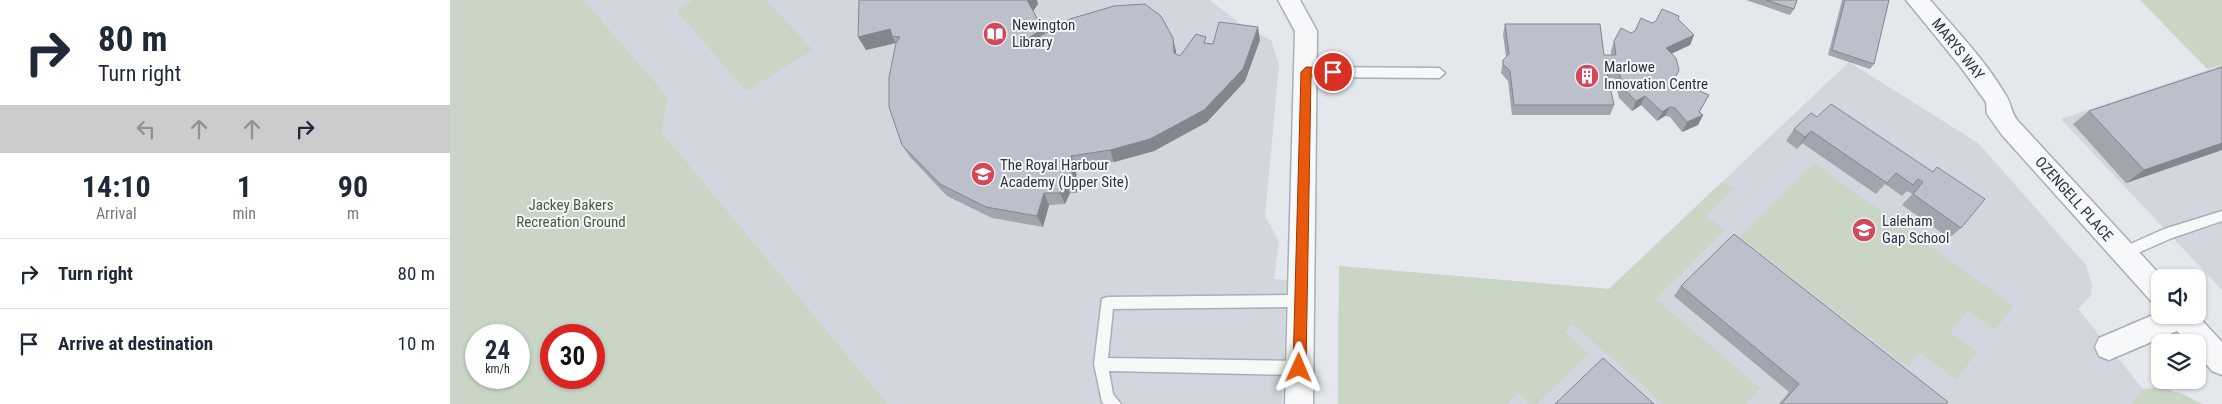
<!DOCTYPE html>
<style>
:root{--surface:#fff;--page:#f6f6f7;--text:#1f2937;--muted:#747a83;--line:#e0e1e3}
body{margin:0;font-family:"Roboto Condensed",sans-serif;background:var(--page);color:var(--text);height:100vh;display:flex;flex-direction:column;font-size:19px;white-space:nowrap}
*{box-sizing:border-box;margin:0}
p{font-size:16px;color:var(--muted)}
.icon{flex:none;width:28px;height:28px;fill:none;stroke:currentColor;stroke-width:2;stroke-linecap:round;stroke-linejoin:round}
.map{position:relative;flex:1;overflow:hidden}
.sheet{display:flex;flex-direction:column;background:var(--surface);width:450px}
.sheet>*{flex:none}
.guide{background:#fff;color:var(--text);overflow:hidden}
.buttons{position:absolute;left:1701px;top:269px;display:grid;gap:10px}
.buttons a{display:grid;place-items:center;width:55px;height:55px;border-radius:10px;background:var(--surface);box-shadow:0 1px 4px #0004;font-size:25px}
.speed{position:absolute;left:15px;top:324px;display:flex;gap:10px;font-size:25px;font-weight:700;text-align:center}
.speed>*{display:grid;place-content:center;width:65px;height:65px;border-radius:50%;background:var(--surface);box-shadow:0 1px 4px #0004;line-height:1}
.speed small{font-size:12px;font-weight:400}
.speed .limit{border:8px solid #d22;background:#fff;color:#111}
.pin{position:absolute;display:grid;place-items:center;width:42px;height:42px;color:#fff;margin:-21px;border:2px solid #fff;border-radius:50%;box-shadow:0 1px 5px #0007}
.me{position:absolute;width:55px;margin:-28px;rotate:1deg;stroke-linejoin:round;filter:drop-shadow(0 0 4px #0008)}
.turn{display:flex;align-items:center;gap:18px;height:105px;padding:0 15px;font-size:22px}
.turn .icon{width:65px;height:65px;stroke-width:2.5}
.turn b{display:block;font-size:35px;line-height:42px}
.lanes{display:flex;align-items:center;height:48px;padding:0 15px;background:#0003;justify-content:center;gap:25px;direction:ltr}
.lanes .off{opacity:.35}
.eta{display:flex;justify-content:space-evenly;align-items:center;height:85px;text-align:center}
.eta b{font-size:30px;font-weight:700;line-height:35px}
ul{padding:0;list-style:none}
li{display:flex;align-items:center;gap:15px;height:70px;padding:0 15px;border-top:1px solid var(--line)}
li div{flex:1}
li b{display:block;font-size:19px}
li em{font-style:normal}
main{display:flex;flex:1;min-height:0}
.map>svg:first-child{display:block}
.built{fill:#d2d6de}
.green{fill:#c9d6c5;fill-rule:evenodd}
.lines{fill:none;stroke-linecap:round;stroke-linejoin:round}
.lane-casing{stroke:#a9aeb7;stroke-width:3}
.street-casing{stroke:#a9aeb7;stroke-width:3}
.lane{fill:#f7f8fa;fill-rule:evenodd}
.street{fill:#f7f8fa;fill-rule:evenodd}
.wall{fill:#a1a5ae}
.shaded-wall{fill:#83868d}
.building{fill:#bbc0ca;stroke:#83868d}
.route{fill:#ea580c;stroke:#983908}
.labels{text-anchor:middle;dominant-baseline:central;stroke-width:4;stroke-linejoin:round;paint-order:stroke}
.poi-label{font-size:15px;fill:#2b3445;stroke:#f4f6f9;text-anchor:start}
.street-label{font-size:15px;fill:#2b3445;stroke:#f4f6f9}
.park-label{font-size:15px;fill:#3f6138;stroke:#f4f6f9}
</style>
<main>
<section class="sheet">
<div class="guide">
<div class="turn"><svg class="icon" aria-label="right" viewBox="0 0 24 24"><path d="M7 20v-9h11M14 6l5 5-5 5"/></svg><div><b>80 m</b>Turn right</div></div>
<div class="lanes"><svg class="icon off" aria-label="left" viewBox="0 0 24 24"><path d="M17 20v-9H6M10 6l-5 5 5 5"/></svg><svg class="icon off" aria-label="ahead" viewBox="0 0 24 24"><path d="M12 20V5M6 11l6-6 6 6"/></svg><svg class="icon off" aria-label="ahead" viewBox="0 0 24 24"><path d="M12 20V5M6 11l6-6 6 6"/></svg><svg class="icon" aria-label="right" viewBox="0 0 24 24"><path d="M7 20v-9h11M14 6l5 5-5 5"/></svg></div>
</div>
<div class="eta">
<div><b>14:10</b><p>Arrival</p></div>
<div><b>1</b><p>min</p></div>
<div><b>90</b><p>m</p></div>
</div>
<ul>
<li><svg class="icon" aria-label="right" viewBox="0 0 24 24"><path d="M7 20v-9h11M14 6l5 5-5 5"/></svg><div><b>Turn right</b></div><em>80 m</em></li>
<li><svg class="icon" aria-label="arrive" viewBox="0 0 24 24"><path d="M6 21V4h12l-3 4 3 4H6"/></svg><div><b>Arrive at destination</b></div><em>10 m</em></li>
</ul>
</section>
<div class="map">
<svg width="1772" height="404" viewBox="0 0 1772 404">
<rect width="100%" height="100%" fill="#e4e7ec"/>
<path class="built" d="M134 0H760L794 27 821 40 829 65 815 216 829 242 824 279 837 280 832 404H438L212 132 218 97Z
M1399 62 1528 143 1636 265 1642 285 1641 295 1628 309 1693 389H1718L1752 404H888L889 266 1159 289Z
M1772 65V290L1611 119Z"/>
<path class="green" d="M0 0H134L218 97 212 132 438 404H0ZM26 335H69V378H26ZM101 335H144V378H101Z
M244 0H316L363 50 296 91 226 10Z
M1690 0H1772V65L1757 69Z
M1364 163 1564 306 1545 330 1518 311 1500 332 1527 352 1506 380 1470 352 1458 367 1290 237Z
M1273 181 1283 189 1256 216 1275 230 1206 299 1310 388 1296 404H1214L1123 324 1115 332 1139 354 1086 404H1080L1068 393 1056 404H888L889 266 1159 289Z
M1705 388 1731 393 1752 404H1682L1693 389Z"/>
<g class="lines">
<g class="lane-casing">
<path id="lane" d="M856 67 989 68 995 73 989 78 856 77 850 72Z
M1772 211V221L1722 238 1674 259 1669 257 1668 253 1669 249 1714 229Z
M851 295 856 297 858 301 856 305 851 307 663 309 658 358 849 361 854 363 856 368 854 373 849 375 659 371 663 394 671 404H654L652 402 644 364 652 299 657 297Z"/>
</g>
<g class="street-casing">
<path id="street" d="M828 0H850L867 31 863 404H835L845 31Z
M1456 0H1480C1506 30 1535 60 1555 94 1562 104 1560 111 1568 121L1713 278H1710V305L1701 301 1552 135 1537 114 1536 102 1510 66Z
M1710 312V315H1747L1772 342V375L1762 371 1748 354V342H1737L1727 331 1659 360 1649 356 1645 347 1649 338Z"/>
</g>
<use href="#lane" class="lane"/>
<use href="#street" class="street"/>
</g>
<path class="wall" d="M409 0 588 4 583 11 595 33 726 51V55L730 56 757 44H763L810 40 795 81 757 122 704 151 664 162 626 167 627 193H620L615 204 599 205 593 227 542 218 497 196 460 157 452 145 446 43 416 50Z
M1296 0H1347L1344 9 1340 15Z
M1392 0H1439L1424 64 1420 69 1378 55Z
M1228 19 1244 35 1240 45 1221 54 1224 80 1250 112 1253 115 1248 125 1232 132 1220 117 1215 116 1207 121 1191 105 1182 111 1169 98 1164 78H1158L1164 105 1160 115H1062L1058 81 1051 73 1053 60 1056 57 1053 34 1055 24 1154 55H1161V51L1164 41 1202 23Z
M1772 67V150L1676 183 1623 124 1639 111Z
M1367 117 1483 171 1511 228 1499 238 1452 205 1462 194 1457 191 1452 196 1435 184 1426 194 1352 143 1347 149 1336 141 1344 129Z
M1231 286 1496 404H1329L1339 392 1224 296Z"/>
<path class="shaded-wall" d="M577 0H587L588 4 582 13Z
M808 27 810 40 795 81 757 122 704 151 664 162 660 150Z
M440 29 442 36 446 43 416 50 408 37Z
M593 29 598 41 580 53 575 40Z
M1244 35 1240 45 1212 58 1216 48Z
M723 38 726 51 727 66 724 53Z
M1259 95 1246 118 1253 115 1248 125 1232 132 1237 122Z
M1195 96 1191 105 1182 111 1186 101Z
M1220 107 1215 116 1207 121 1212 112Z
M1361 131 1352 143 1347 149 1355 137Z
M1772 143V150L1676 183 1694 170Z
M621 156 626 167 627 193 622 181Z
M614 182 620 193 615 204 610 193Z
M594 193 599 205 593 227 587 216Z"/>
<path class="building" d="M409 0H577L593 29 575 40 580 42 620 19 664 6 695 4 711 16 723 38 724 53 730 56 746 34 756 37 754 43 763 44 769 22 808 27 793 69 754 110 700 139 660 150 621 156 622 181 614 182 610 193H594L587 216 536 207 490 184 452 145 439 107V77L446 43 450 37 442 36 440 29 408 37Z
M1316 0H1347L1344 9Z
M1395 0H1439L1424 64 1382 50Z
M1212 9 1229 16 1228 19 1244 35 1216 48 1226 58 1229 70 1224 80 1259 95 1249 112 1253 115 1237 122 1225 108 1220 107 1212 112 1195 96 1186 101 1173 88 1168 68H1156L1164 105H1064L1060 71 1053 64V60L1059 54 1055 24H1150L1154 55H1166L1164 41 1171 28 1181 33 1185 31 1191 18 1202 23 1206 21Z
M1772 67V143L1694 170 1639 111Z
M1381 104 1483 172 1487 167 1535 199 1511 228 1463 194 1473 182 1468 179 1463 185 1446 173 1437 183 1361 131 1355 137 1344 129 1361 113 1367 117Z
M1284 234 1498 402 1496 404H1331L1349 384 1231 286Z
M1153 358 1204 404H1105Z"/>
<path class="route" d="M856 67 883 68 888 72 883 76H861L856 368 854 372 849 374 845 372 843 368 851 72Z"/>
<defs>
<g id="library-disc" transform="scale(1.25)"><circle r="9.5" fill="#d1495b" stroke="#f4f6f9"/><path d="M-6-4Q-3-5.5-.7-3.5V5Q-3 3-6 4ZM6-4Q3-5.5 .7-3.5V5Q3 3 6 4Z" fill="#fff"/></g>
<g id="building-disc" transform="scale(1.25)"><circle r="9.5" fill="#d1495b" stroke="#f4f6f9"/><path d="M-4-6H4V6H1V3H-1V6H-4ZM-2.5-4.3h1.7v1.8h-1.7ZM.8-4.3h1.7v1.8H.8ZM-2.5-1h1.7V.8h-1.7ZM.8-1h1.7V.8H.8Z" fill="#fff"/></g>
<g id="school-disc" transform="scale(1.25)"><circle r="9.5" fill="#d1495b" stroke="#f4f6f9"/><path d="M0-5L7-2L0 1L-7-2ZM-4 1L0 2.5L4 1V4Q0 6-4 4Z" fill="#fff"/></g>
</defs>
<g fill-rule="evenodd">
<use href="#library-disc" x="545" y="34"/>
<use href="#building-disc" x="1137" y="76"/>
<use href="#school-disc" x="533" y="174"/>
<use href="#school-disc" x="1414" y="230"/>
</g>
<g class="labels">
<g class="poi-label">
<text x="562" y="25">Newington<tspan x="562" dy="17">Library</tspan></text>
<text x="1154" y="67">Marlowe<tspan x="1154" dy="17">Innovation Centre</tspan></text>
<text x="550" y="165">The Royal Harbour<tspan x="550" dy="17">Academy (Upper Site)</tspan></text>
<text x="1432" y="221">Laleham<tspan x="1432" dy="17">Gap School</tspan></text>
</g>
<g class="street-label">
<text transform="translate(1508 49) rotate(51)">MARYS WAY</text>
<text transform="translate(1624 199) rotate(48)">OZENGELL PLACE</text>
</g>
<g class="park-label">
<text x="121" y="205">Jackey Bakers<tspan x="121" dy="17">Recreation Ground</tspan></text>
</g>
</g>
</svg>
<div class="buttons">
<a><svg class="icon" aria-label="sound" viewBox="0 0 24 24"><path d="M4 9h4l5-4v14l-5-4H4zM17 9q2 3 0 6"/></svg></a>
<a><svg class="icon" aria-label="layers" viewBox="0 0 24 24"><path d="M12 4l9 5-9 5-9-5zM3 14l9 5 9-5"/></svg></a>
</div>
<div class="speed"><div>24<small>km/h</small></div><div class="limit">30</div></div>
<div class="pin" style="left:883px;top:72px;background:#d93025"><svg class="icon" aria-label="arrive" viewBox="0 0 24 24"><path d="M6 21V4h12l-3 4 3 4H6"/></svg></div>
<svg class="me" style="left:849px;top:368px" viewBox="-20 -20 40 40"><path d="M0-17L14 15 0 8-14 15z" fill="#ea580c" stroke="#fff" stroke-width="4"/></svg>
</div>
</main>
